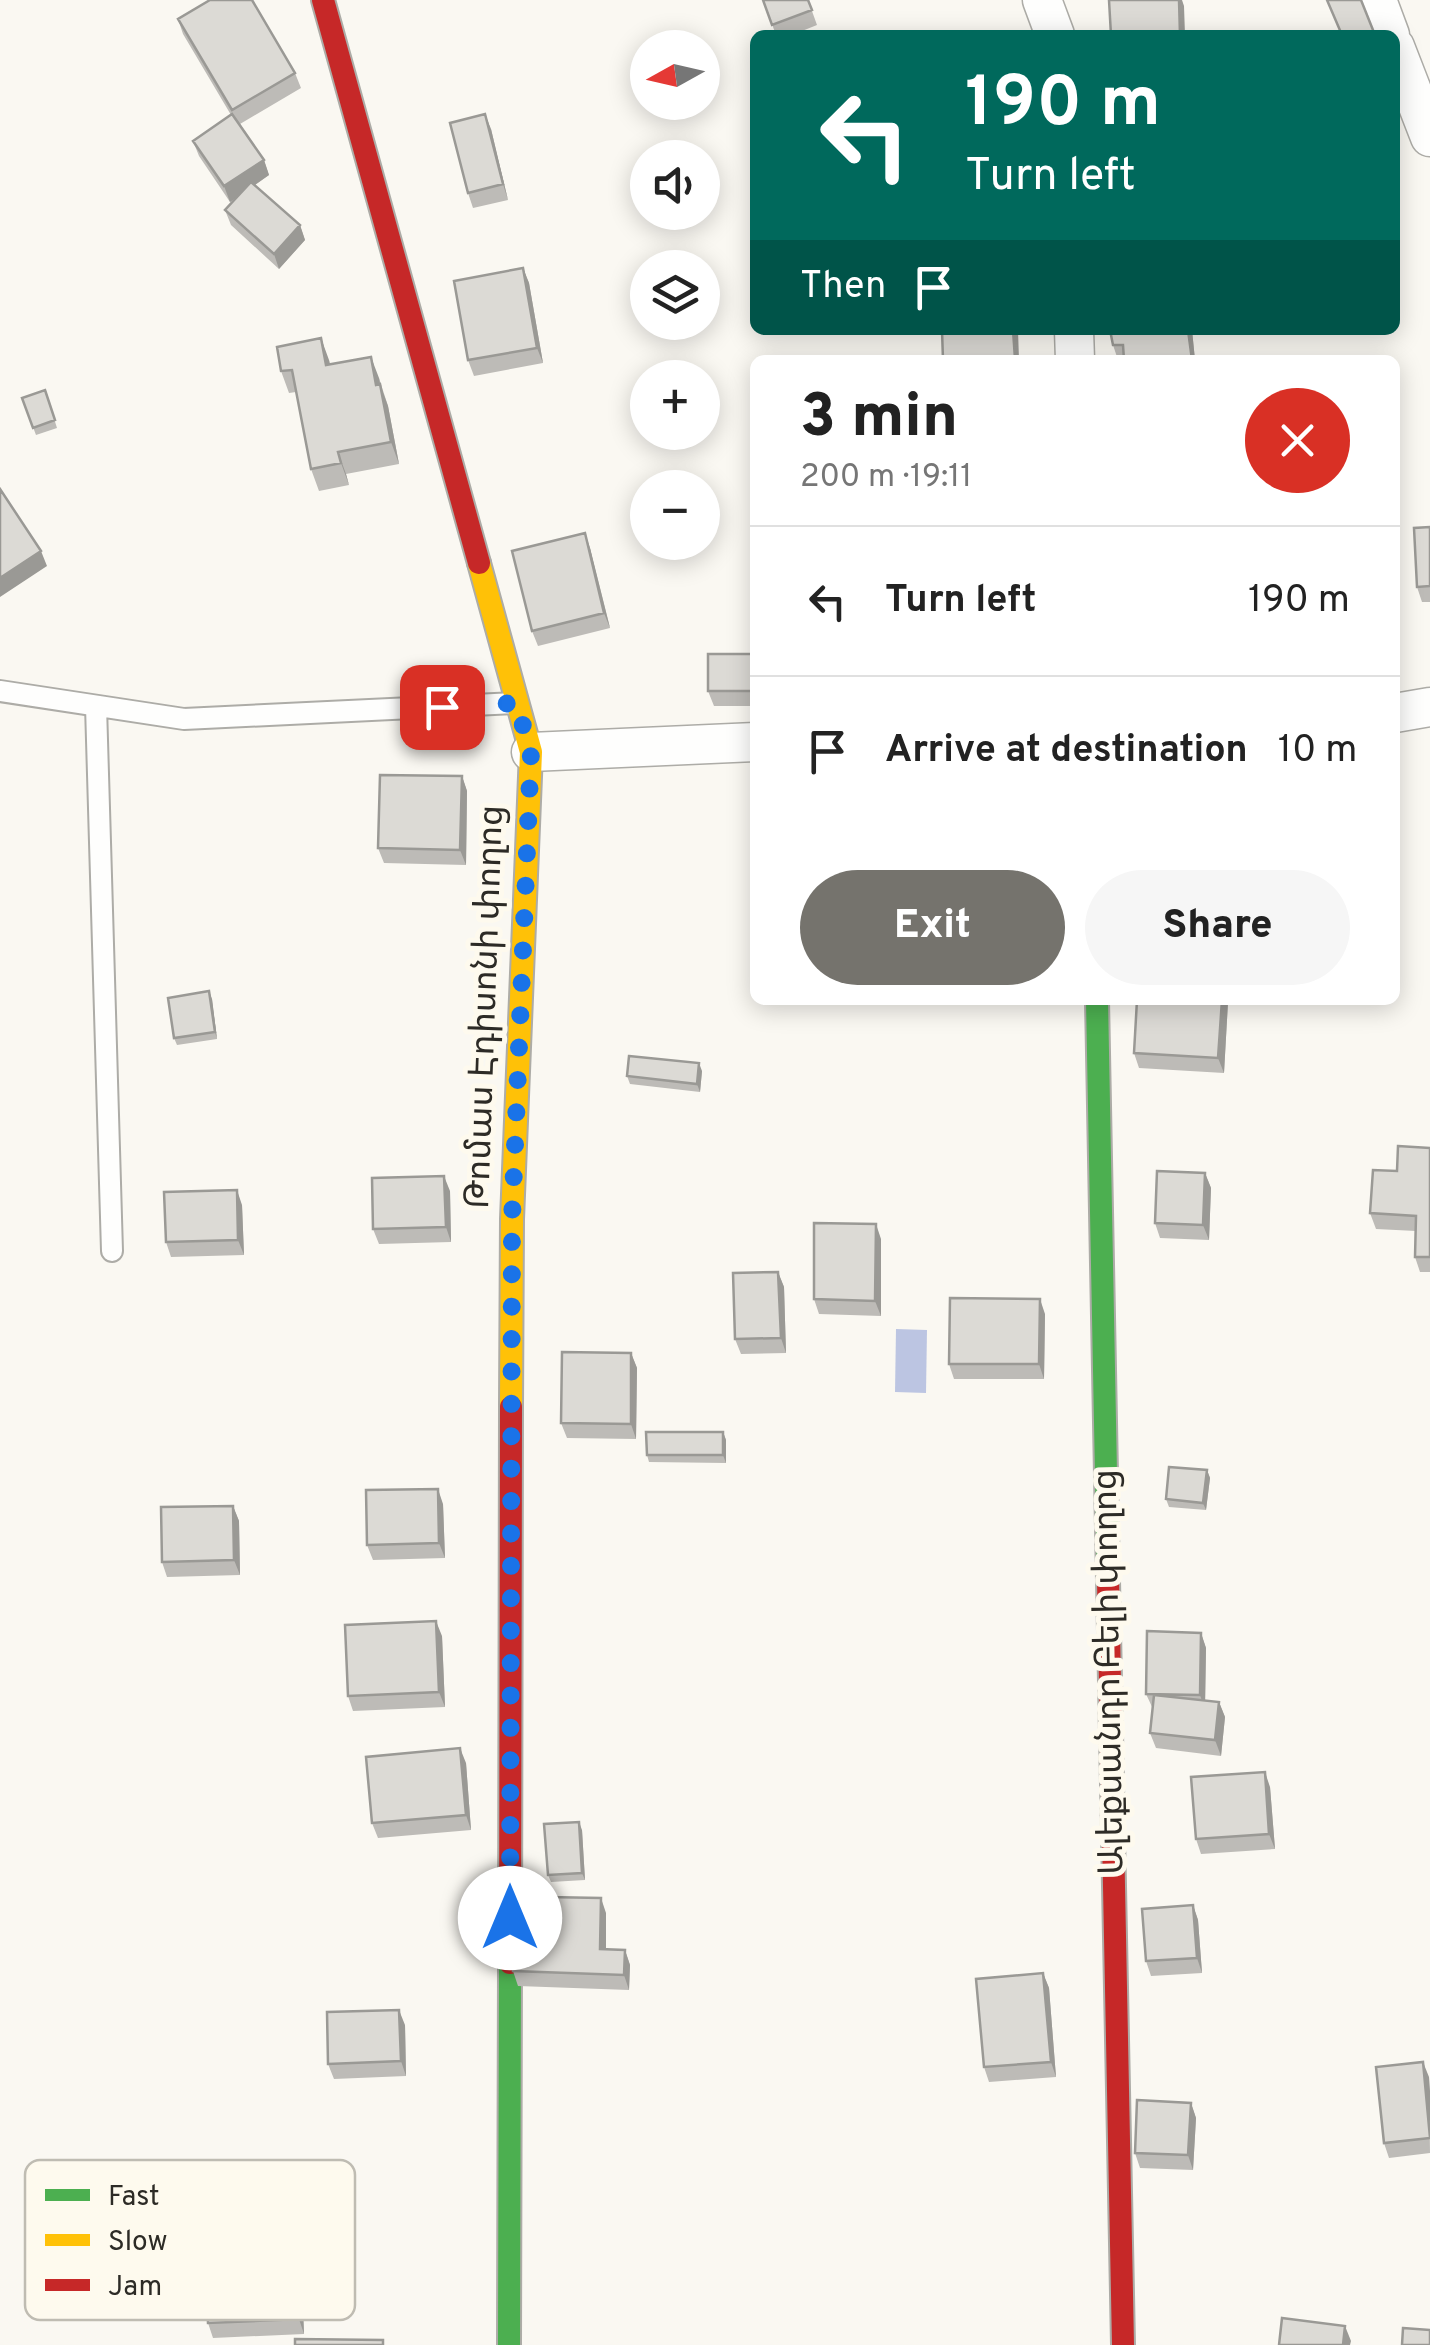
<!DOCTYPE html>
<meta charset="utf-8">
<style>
:root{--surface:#fff;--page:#f6f6f6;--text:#222;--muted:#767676;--line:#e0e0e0;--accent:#75736d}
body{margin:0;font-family:Overpass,"Noto Sans Armenian",sans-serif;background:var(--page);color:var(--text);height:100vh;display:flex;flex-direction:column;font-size:38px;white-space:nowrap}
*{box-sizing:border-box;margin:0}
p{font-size:32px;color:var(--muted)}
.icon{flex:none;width:55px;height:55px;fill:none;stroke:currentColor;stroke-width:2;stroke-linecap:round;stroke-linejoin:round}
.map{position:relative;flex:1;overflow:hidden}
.drawer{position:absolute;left:750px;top:355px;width:650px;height:650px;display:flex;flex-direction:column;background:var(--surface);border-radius:15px;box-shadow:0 5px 25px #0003}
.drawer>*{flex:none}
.banner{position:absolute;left:750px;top:30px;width:650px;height:305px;border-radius:15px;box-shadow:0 5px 25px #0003;background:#00695c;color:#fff;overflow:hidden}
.needle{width:65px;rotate:262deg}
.tools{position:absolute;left:630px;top:30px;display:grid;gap:20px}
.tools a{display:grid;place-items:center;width:90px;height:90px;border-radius:50%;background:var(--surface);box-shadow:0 5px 25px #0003;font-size:50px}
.pin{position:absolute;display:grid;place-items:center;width:85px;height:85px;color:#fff;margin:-42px;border-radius:20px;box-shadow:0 5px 15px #0006}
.me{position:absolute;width:110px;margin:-55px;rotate:0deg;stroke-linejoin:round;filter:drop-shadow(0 0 8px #0008)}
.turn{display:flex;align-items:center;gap:35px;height:210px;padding:0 50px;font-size:45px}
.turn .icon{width:130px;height:130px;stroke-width:2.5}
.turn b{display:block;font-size:70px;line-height:85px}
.then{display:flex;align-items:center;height:95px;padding:0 50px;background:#0003;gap:20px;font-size:38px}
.round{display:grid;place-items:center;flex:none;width:105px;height:105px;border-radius:52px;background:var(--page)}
.headline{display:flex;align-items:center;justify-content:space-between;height:170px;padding:0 50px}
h1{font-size:60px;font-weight:800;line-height:75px}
.cta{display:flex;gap:20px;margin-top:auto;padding:20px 50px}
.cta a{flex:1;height:115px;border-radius:60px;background:var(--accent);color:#fff;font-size:40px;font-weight:800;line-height:115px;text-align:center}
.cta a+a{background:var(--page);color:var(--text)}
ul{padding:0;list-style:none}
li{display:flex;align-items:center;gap:30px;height:150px;padding:0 50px;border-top:2px solid var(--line)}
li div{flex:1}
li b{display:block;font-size:38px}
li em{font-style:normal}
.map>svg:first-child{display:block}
.water{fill:#bcc5e2}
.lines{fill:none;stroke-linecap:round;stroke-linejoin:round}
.lane-casing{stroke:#adaca7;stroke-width:24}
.street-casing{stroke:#adaca7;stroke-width:41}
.fast-casing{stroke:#adaca7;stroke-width:26}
.slow-casing{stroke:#adaca7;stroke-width:26}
.jam-casing{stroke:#adaca7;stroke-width:26}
.lane{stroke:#fefefd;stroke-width:20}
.street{stroke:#fefefd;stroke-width:38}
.fast{stroke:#4caf50;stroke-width:22}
.slow{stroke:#ffc107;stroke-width:22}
.jam{stroke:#c62828;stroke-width:22}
.wall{fill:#bdbbb7}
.shaded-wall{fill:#9a9995}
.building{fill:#dcdad5;stroke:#9a9995;stroke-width:2.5}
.route{stroke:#1a73e8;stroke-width:18;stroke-dasharray:0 32.4}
.labels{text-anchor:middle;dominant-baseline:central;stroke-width:10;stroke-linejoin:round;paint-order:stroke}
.street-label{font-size:35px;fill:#2d2b26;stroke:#fefaee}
.key{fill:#fefaee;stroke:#bfbcb2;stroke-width:2.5}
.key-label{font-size:28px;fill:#2d2b26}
</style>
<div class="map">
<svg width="1430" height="2345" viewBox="0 0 1430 2345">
<rect width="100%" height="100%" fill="#faf8f2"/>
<path class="water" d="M896 1329 927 1330 926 1393 895 1392Z"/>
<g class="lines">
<g class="lane-casing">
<path id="lane" d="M0 691 184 719 516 703
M96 706 112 1251"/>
</g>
<g class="street-casing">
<path id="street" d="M1042 0 1055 35
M1377 0 1390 35
M1395 47 1430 137
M1074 330 1075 360
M1395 713 1430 707
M531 752 755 742"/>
</g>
<g class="fast-casing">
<path id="fast" d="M1097 1000 1108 1580
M509 2345 510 1963"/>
</g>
<g class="slow-casing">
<path id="slow" d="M479 563 531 752 512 1219 511 1407"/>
</g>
<g class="jam-casing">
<path id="jam" d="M323 0 479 563
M1108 1580 1123 2345
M510 1963 511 1407"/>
</g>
<use href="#lane" class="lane"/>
<use href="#street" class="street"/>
<use href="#fast" class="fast"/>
<use href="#slow" class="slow"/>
<use href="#jam" class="jam"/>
</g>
<path class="wall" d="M763 0H808L817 25 792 35H776Z
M178 19 295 73 301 88 240 124 264 160 269 175 255 185 300 225 305 240 279 269 231 225 225 210 239 195 230 202 199 156 193 141 231 115 183 34Z
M491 129 508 200 473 208 468 193Z
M523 268 529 283 543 363 474 376 468 360Z
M1192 330 1195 360H1118L1113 345Z
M329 360 330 364 379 378 388 406 399 464 346 474 349 485 319 491 311 469 296 392 289 393 281 371Z
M45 390 57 428 36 435 22 398Z
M1430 527V602H1422L1417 587Z
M590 548 610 628 538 646 532 631Z
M755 654V706H714L708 691Z
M462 776 467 791 466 865 384 863 378 848Z
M212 999 217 1039 177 1045 174 1038Z
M1228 1002 1224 1073 1139 1068 1134 1053Z
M702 1071 700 1092 630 1084 627 1076Z
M1430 1148V1272H1420L1415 1257 1416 1231 1376 1229 1370 1213 1397 1171Z
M1205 1173 1211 1188 1209 1240 1160 1238 1155 1223Z
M450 1191 451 1242 379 1244 373 1229Z
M242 1205 244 1255 171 1257 166 1242Z
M881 1239V1316L819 1314 814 1299Z
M778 1272 784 1287 786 1353 741 1354 735 1339Z
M1045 1314 1044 1379H954L949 1364Z
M631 1353 637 1368 636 1439 567 1438 561 1423Z
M723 1432 726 1440V1463L649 1462 647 1455Z
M1207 1470 1210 1478 1206 1510 1169 1507 1166 1499Z
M443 1504 445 1558 373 1560 367 1545Z
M233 1506 239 1521 240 1575 167 1577 162 1562Z
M1201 1633 1206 1648 1205 1701 1219 1702 1225 1717 1221 1756 1156 1748 1150 1733 1153 1709 1146 1694Z
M442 1636 445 1707 353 1711 348 1696Z
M466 1763 471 1830 378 1838 372 1823Z
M1270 1787 1275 1849 1201 1854 1196 1839Z
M582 1830 585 1880 551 1882 548 1875Z
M1193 1905 1198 1920 1202 1973 1151 1976 1146 1961Z
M606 1913V1950H625L630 1965 629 1990 518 1986 513 1971 546 1947Z
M1043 1973 1049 1988 1056 2077 989 2082 984 2067Z
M405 2025 406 2076 334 2079 328 2064Z
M1429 2077 1430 2153 1389 2158 1384 2143Z
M1191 2103 1196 2118 1193 2170 1140 2168 1135 2153Z
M295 2242 301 2257 304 2334 213 2338 208 2323Z"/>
<path class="shaded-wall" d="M1179 0H1182L1184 6 1185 35H1180Z
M485 114 491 129 508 200 503 184Z
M264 160 269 175 230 202 224 186Z
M300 225 305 240 279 269 274 254Z
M523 268 529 283 543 363 537 348Z
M1013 330H1018L1019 360H1015Z
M1188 330H1192L1195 360H1192Z
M321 338 329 360 334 387 326 365Z
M371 357 379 378 384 407 376 385Z
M380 384 388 406 399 464 391 442Z
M338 452 346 474 349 485 341 463Z
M585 533 590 548 610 628 604 613Z
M41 551 47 566 0 597V578Z
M462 776 467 791 466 865 460 850Z
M209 991 212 999 217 1039 215 1032Z
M1222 1000H1228V1002L1224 1073 1218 1058Z
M699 1063 702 1071 700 1092 697 1084Z
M1205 1173 1211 1188 1209 1240 1203 1225Z
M444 1176 450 1191 451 1242 446 1227Z
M237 1190 242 1205 244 1255 238 1240Z
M876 1224 881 1239V1316L875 1301Z
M778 1272 784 1287 786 1353 781 1338Z
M1040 1299 1045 1314 1044 1379 1039 1364Z
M631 1353 637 1368 636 1439 631 1424Z
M723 1432 726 1440V1463L723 1455Z
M1207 1470 1210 1478 1206 1510 1203 1503Z
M438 1489 443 1504 445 1558 439 1543Z
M233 1506 239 1521 240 1575 234 1560Z
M436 1621 442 1636 445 1707 439 1692Z
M1201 1633 1206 1648 1205 1710 1200 1695Z
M1219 1702 1225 1717 1221 1756 1215 1740Z
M460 1748 466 1763 471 1830 466 1815Z
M1265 1772 1270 1787 1275 1849 1269 1834Z
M579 1822 582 1830 585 1880 582 1873Z
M601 1898 606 1913V1964L600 1949Z
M1193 1905 1198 1920 1202 1973 1197 1958Z
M625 1950 630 1965 629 1990 624 1975Z
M1043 1973 1049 1988 1056 2077 1051 2062Z
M399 2010 405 2025 406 2076 401 2061Z
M1423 2062 1429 2077 1430 2091V2129Z
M1191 2103 1196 2118 1193 2170 1188 2155Z
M295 2242 301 2257 304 2334 299 2319Z
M1345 2326 1351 2341 1350 2345H1343Z"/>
<path class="building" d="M210 0H252L295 73 232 110 178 19Z
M763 0H808L812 10 772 25Z
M1109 0H1179L1180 35H1111Z
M1327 0H1361L1375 35H1342Z
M232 114 264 160 224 186 193 141Z
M485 114 503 184 468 193 450 123Z
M251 182 300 225 274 254 225 210Z
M523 268 537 348 468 360 454 281Z
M942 330H1013L1015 359 943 360Z
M1110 330H1188L1192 360H1124L1123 345H1113Z
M321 338 326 365 371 357 376 385 380 384 391 442 338 452 341 463 311 469 292 370 281 371 277 347Z
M45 390 55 420 33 428 22 398Z
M0 489 41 551 0 578Z
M1430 527V586L1417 587 1414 528Z
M585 533 604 613 532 631 512 551Z
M708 654H755V691H708Z
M380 775 462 776 460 850 378 848Z
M209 991 215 1032 174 1038 168 998Z
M1137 1000H1222L1218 1058 1134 1053Z
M629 1056 699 1063 697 1084 627 1076Z
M1398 1146 1430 1148V1257H1415L1416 1216 1370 1213 1373 1170 1397 1171Z
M1157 1171 1205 1173 1203 1225 1155 1223Z
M444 1176 446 1227 373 1229 372 1178Z
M237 1190 238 1240 166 1242 164 1192Z
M814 1223 876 1224 875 1301 814 1299Z
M778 1272 781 1338 735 1339 733 1273Z
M950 1298 1040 1299 1039 1364H949Z
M562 1352 631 1353V1424L561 1423Z
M646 1432H723V1455H647Z
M1169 1467 1207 1470 1203 1503 1166 1499Z
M438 1489 439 1543 367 1545 366 1490Z
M233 1506 234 1560 162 1562 161 1507Z
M436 1621 439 1692 348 1696 345 1625Z
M1147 1631 1201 1633 1200 1695 1146 1694Z
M1154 1695 1219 1702 1215 1740 1150 1733Z
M460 1748 466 1815 372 1823 366 1757Z
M1265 1772 1269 1834 1196 1839 1191 1777Z
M579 1822 582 1873 548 1875 544 1824Z
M547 1897 601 1898 600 1949 625 1950 624 1975 513 1971V1946L546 1947Z
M1193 1905 1197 1958 1146 1961 1142 1909Z
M1043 1973 1051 2062 984 2067 976 1979Z
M399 2010 401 2061 328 2064 327 2012Z
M1423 2062 1430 2138 1384 2143 1376 2067Z
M1137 2100 1191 2103 1188 2155 1135 2153Z
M295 2242 299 2319 208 2323 204 2246Z
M1282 2318 1345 2326 1343 2345H1279Z
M1403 2328 1430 2330V2345H1402Z
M295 2339 383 2340V2345H295Z"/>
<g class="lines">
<path class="route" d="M442 707 516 703 531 752 512 1219 510 1918"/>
</g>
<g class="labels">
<g class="street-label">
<text transform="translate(486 1007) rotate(-88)">Թոմաս Էդիսոնի փողոց</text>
<text transform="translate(1110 1672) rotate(-91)">Ալեքսանդր Բելի փողոց</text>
</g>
</g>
<rect x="25" y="2160" width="330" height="160" rx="15" class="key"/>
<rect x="45" y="2189" width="45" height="12" fill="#4caf50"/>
<rect x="45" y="2234" width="45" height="12" fill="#ffc107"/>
<rect x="45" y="2279" width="45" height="12" fill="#c62828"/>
<g class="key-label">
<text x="108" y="2205">Fast</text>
<text x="108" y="2250">Slow</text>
<text x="108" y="2295">Jam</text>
</g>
</svg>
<div class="tools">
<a><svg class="needle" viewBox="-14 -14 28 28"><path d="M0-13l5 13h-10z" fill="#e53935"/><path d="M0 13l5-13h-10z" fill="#767676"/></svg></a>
<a><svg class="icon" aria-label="sound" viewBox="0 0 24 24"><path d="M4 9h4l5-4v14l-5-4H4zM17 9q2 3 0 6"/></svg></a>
<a><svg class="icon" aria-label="layers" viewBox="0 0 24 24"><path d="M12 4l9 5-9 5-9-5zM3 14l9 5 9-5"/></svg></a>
<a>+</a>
<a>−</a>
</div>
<div class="pin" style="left:442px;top:707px;background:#d93025"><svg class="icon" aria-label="arrive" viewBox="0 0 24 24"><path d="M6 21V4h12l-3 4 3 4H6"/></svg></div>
<svg class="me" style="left:510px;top:1918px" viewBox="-20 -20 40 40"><circle r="19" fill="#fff"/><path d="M0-13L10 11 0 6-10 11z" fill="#1a73e8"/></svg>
<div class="banner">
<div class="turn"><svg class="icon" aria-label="left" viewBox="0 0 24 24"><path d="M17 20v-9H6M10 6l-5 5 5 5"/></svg><div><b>190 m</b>Turn left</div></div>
<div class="then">Then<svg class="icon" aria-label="arrive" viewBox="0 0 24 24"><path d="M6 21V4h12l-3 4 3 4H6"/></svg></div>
</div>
<section class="drawer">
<div class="headline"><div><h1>3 min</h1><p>200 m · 19:11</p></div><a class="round" style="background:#d93025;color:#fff"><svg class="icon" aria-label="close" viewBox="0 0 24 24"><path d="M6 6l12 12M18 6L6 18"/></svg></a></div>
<ul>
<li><svg class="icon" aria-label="left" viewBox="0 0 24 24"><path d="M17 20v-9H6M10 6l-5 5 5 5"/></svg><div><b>Turn left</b></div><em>190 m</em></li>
<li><svg class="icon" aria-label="arrive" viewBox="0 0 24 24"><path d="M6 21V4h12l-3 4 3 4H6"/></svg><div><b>Arrive at destination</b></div><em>10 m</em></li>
</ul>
<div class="cta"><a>Exit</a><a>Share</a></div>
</section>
</div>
